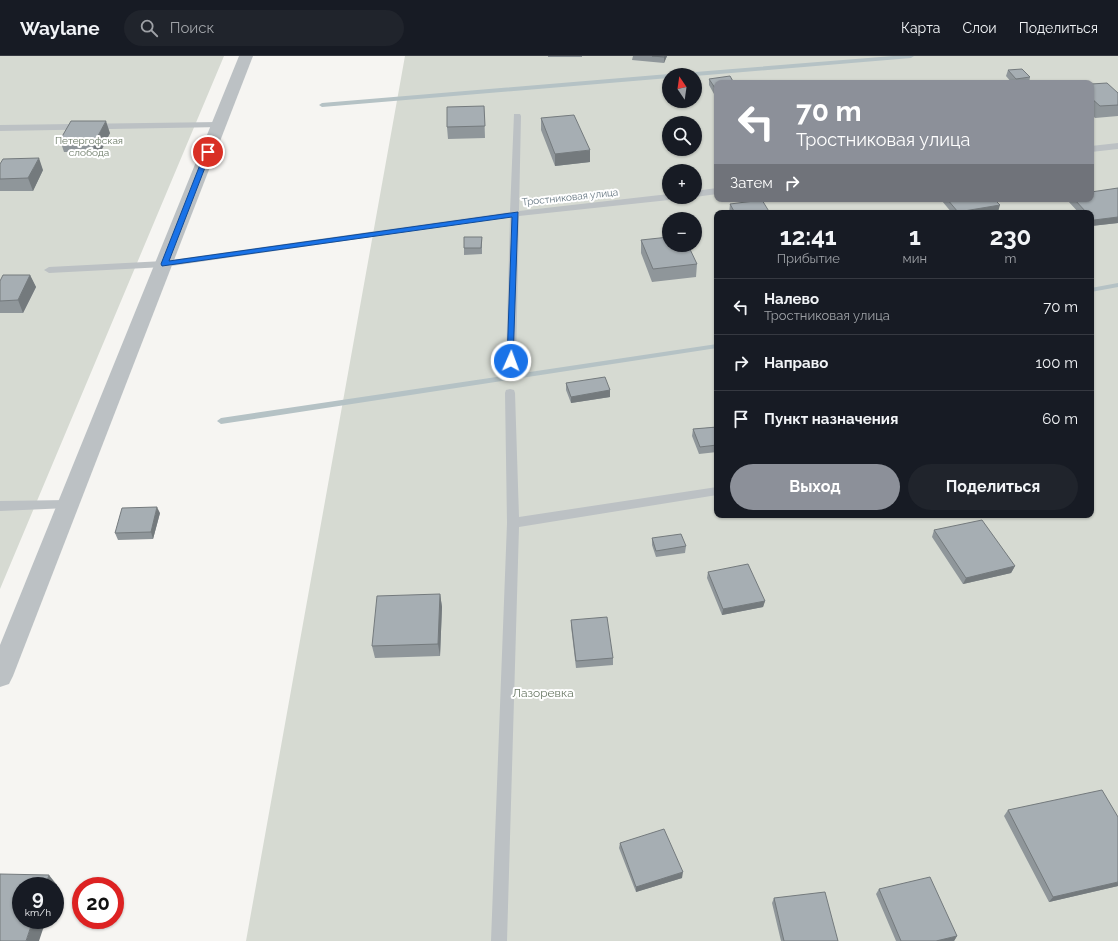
<!DOCTYPE html>
<html lang="ru">
<meta charset="utf-8">
<style>
:root{--surface:#171b24;--page:#20242c;--text:#f1f3f6;--muted:#9ea1a6;--line:#363941;--accent:#8c9099}
body{margin:0;font-family:Raleway,sans-serif;background:var(--page);color:var(--text);height:100vh;display:flex;flex-direction:column;font-size:15px;white-space:nowrap}
*{box-sizing:border-box;margin:0}
p{font-size:13px;color:var(--muted)}
.icon{flex:none;width:22px;height:22px;fill:none;stroke:currentColor;stroke-width:2;stroke-linecap:round;stroke-linejoin:round}
.map{position:relative;flex:1;overflow:hidden}
.panel{position:absolute;left:714px;top:154px;width:380px;height:308px;display:flex;flex-direction:column;background:var(--surface);border-radius:8px;box-shadow:0 1px 3px #0004}
.panel>*{flex:none}
.banner{position:absolute;left:714px;top:24px;width:380px;height:122px;border-radius:8px;box-shadow:0 1px 3px #0004;background:#8c9099;color:#fff;overflow:hidden}
.needle{width:26px;rotate:347deg}
.controls{position:absolute;left:662px;top:12px;display:grid;gap:8px}
.controls a{display:grid;place-items:center;width:40px;height:40px;border-radius:50%;background:var(--surface);box-shadow:0 1px 3px #0004;font-size:20px}
.speed{position:absolute;left:12px;top:821px;display:flex;gap:8px;font-size:20px;font-weight:700;text-align:center}
.speed>*{display:grid;place-content:center;width:52px;height:52px;border-radius:50%;background:var(--surface);box-shadow:0 1px 3px #0004;line-height:1}
.speed small{font-size:10px;font-weight:400}
.speed .limit{border:6px solid #d22;background:#fff;color:#111}
.pin{position:absolute;display:grid;place-items:center;width:34px;height:34px;color:#fff;margin:-17px;border:2px solid #fff;border-radius:50%;box-shadow:0 1px 4px #0007}
.me{position:absolute;width:44px;margin:-22px;rotate:2deg;stroke-linejoin:round;filter:drop-shadow(0 0 3px #0008)}
.turn{display:flex;align-items:center;gap:14px;height:84px;padding:0 16px;font-size:18px}
.turn .icon{width:52px;height:52px;stroke-width:2.5}
.turn b{display:block;font-size:28px;line-height:34px}
.then{display:flex;align-items:center;height:38px;padding:0 16px;background:#0003;gap:8px;font-size:15px}
.eta{display:flex;justify-content:space-evenly;align-items:center;height:68px;text-align:center}
.eta b{font-size:24px;font-weight:700;line-height:28px}
.cta{display:flex;gap:8px;margin-top:auto;padding:8px 16px}
.cta a{flex:1;height:46px;border-radius:24px;background:var(--accent);color:#fff;font-size:16px;font-weight:700;line-height:46px;text-align:center}
.cta a+a{background:var(--page);color:var(--text)}
ul{padding:0;list-style:none}
li{display:flex;align-items:center;gap:12px;height:56px;padding:0 16px;border-top:1px solid var(--line)}
li div{flex:1}
li b{display:block;font-size:15px}
li em{font-style:normal}
header{display:flex;align-items:center;gap:24px;box-sizing:border-box;height:56px;padding:0 20px;background:var(--surface);border-bottom:1px solid var(--line)}
header strong{font-size:19px}
nav{display:flex;gap:22px;margin-inline-start:auto;font-size:14px}
.search{width:280px;height:36px;background:var(--page);display:flex;align-items:center;gap:10px;box-sizing:border-box;padding:0 14px;border-radius:22px;color:var(--muted);font-size:15px}
.map>svg:first-child{display:block}
.green{fill:#d6dad2;fill-rule:evenodd}
.lines{fill:none;stroke-linecap:round;stroke-linejoin:round}
.stream{fill:#b5c2c5;fill-rule:evenodd}
.service{fill:#bcc1c4;fill-rule:evenodd}
.tertiary{fill:#bcc1c4;fill-rule:evenodd}
.wall{fill:#8f969a}
.shaded-wall{fill:#747a7d}
.building{fill:#a6aeb3;stroke:#747a7d}
.route{fill:#1a73e8;stroke:#114b97}
.labels{text-anchor:middle;dominant-baseline:central;stroke-width:4;stroke-linejoin:round;paint-order:stroke}
.far-park-label{font-size:10px;fill:#6a7965;stroke:#fff}
.far-street-label{font-size:10px;fill:#667782;stroke:#fff}
.park-label{font-size:12px;fill:#6a7965;stroke:#fff}
</style>
<header>
<strong>Waylane</strong>
<div class="search"><svg class="icon" aria-label="search" viewBox="0 0 24 24"><circle cx="10" cy="10" r="6"/><path d="M15 15l6 6"/></svg>Поиск</div>
<nav><a>Карта</a><a>Слои</a><a>Поделиться</a></nav>
</header>
<div class="map">
<svg width="1118" height="885" viewBox="0 0 1118 885">
<rect width="100%" height="100%" fill="#f6f5f2"/>
<path class="green" d="M0 0H224L0 533Z
M405 0H1118V885H246ZM669 19H695V45H669ZM717 27H1091V143H717ZM669 67H695V93H669ZM669 115H695V141H669ZM717 157H1091V459H717ZM669 163H695V189H669Z"/>
<g class="lines">
<path class="stream" d="M893 0H914L911 2 695 20 680 19 683 17Z
M669 18 671 19H669V22L322 51 319 49 322 47Z
M1118 227V231L1091 236V232Z
M717 288V292L221 368 217 365 221 362Z"/>
<path class="service" d="M514 58H520L521 60 519 155 669 138V141H674L669 144 519 160 516 305 515 307H507L506 305 510 161 164 211 49 217 44 214 49 211 164 205 510 156Z
M219 66 223 69 222 71 0 75V69Z
M1118 87V93L1091 96V90Z
M717 132V138L695 141V135Z
M510 333 514 334 515 337 519 461 717 431V439L519 471 507 885H491L507 467 505 337 506 334Z
M68 444 72 445 74 448 72 451 68 452 0 455V445Z"/>
<path class="tertiary" d="M239 0H253L13 620 9 628 0 631V589Z"/>
</g>
<path class="wall" d="M548 0H582V1H548Z
M633 0H667L664 7 632 4Z
M1008 14 1030 21 1029 27H1012L1006 20Z
M709 23 717 27V37L714 38 709 29Z
M1091 28 1118 37V60L1095 62 1091 58Z
M484 50 485 82 448 83 447 71Z
M541 62 590 106 555 110 541 74Z
M110 77 98 101H74L72 96H64L60 84Z
M715 92H717V103L715 99Z
M0 108 43 114 33 135H0Z
M1118 132V167L1091 170V157H1079L1068 145V143H1091Z
M942 143H994L998 156 988 157H952L942 145Z
M1012 143H1035L1034 145 1014 146Z
M730 148 770 157H729Z
M482 181V198L464 199V192Z
M641 184 697 208 696 221 652 226 641 197Z
M30 219 36 231 23 257H0V225Z
M566 327 610 334V341L571 347 566 334Z
M717 371V396L699 398 692 380 693 373Z
M160 457 153 483 118 484 115 477Z
M934 474 1015 510 1011 517 963 528 932 481Z
M652 482 686 490 685 497 656 501 652 489Z
M708 516 765 545 763 551 722 559 707 522Z
M440 538 442 551 440 600 375 602 372 590Z
M571 564 613 602V609L576 612 571 570Z
M1008 754 1118 830 1049 846 1004 760Z
M620 787 682 822 636 836 619 792Z
M879 833 957 880 954 885H896L876 838Z
M774 842 838 885H781L772 847Z"/>
<path class="shaded-wall" d="M665 0H667L664 7V1Z
M717 31V37L714 38 715 32Z
M106 65 110 77 98 101 93 89Z
M590 94V106L555 110V98Z
M39 102 43 114 33 135 28 122Z
M1000 149 998 156 988 157H957L958 156Z
M1118 161V167L1091 170 1094 164Z
M30 219 36 231 23 257 18 244Z
M610 334V341L571 347V341Z
M157 451 160 457 153 483 151 476Z
M1015 510 1011 517 963 528 966 522Z
M440 538 442 551 440 600 438 588Z
M765 545 763 551 722 559 723 553Z
M683 816 682 822 636 836V831Z
M49 819 57 829 55 836V830H45Z
M1118 826V830L1049 846 1053 841Z
M33 864H46L39 885H26Z
M957 880 954 885H936Z"/>
<path class="building" d="M652 0H665L664 1Z
M1022 13 1030 21 1016 23 1008 14Z
M730 20 734 27H717V31L715 32 709 23Z
M1107 27 1118 37V49L1100 50 1091 42V28Z
M484 50 485 70 447 71V51Z
M574 59 590 94 555 98 541 62Z
M71 65H106L93 89H70L73 84H60Z
M39 102 28 122 0 123V108L3 103Z
M1118 132V161L1094 164 1091 161V157H1087L1074 143H1091V136Z
M947 143H994L1000 149 958 156Z
M762 144 770 157H735L730 148Z
M899 155 901 157H887Z
M464 181H482L481 192H464Z
M669 181V189H688L697 208 653 213 641 184Z
M3 219H30L18 244 0 245V225Z
M605 321 610 334 571 341 566 327Z
M717 371V389L700 391 693 373Z
M157 451 151 476 115 477 122 452Z
M982 464 1015 510 966 522 934 474Z
M681 478 686 490 656 495 652 482Z
M748 508 765 545 723 553 708 516Z
M440 538 438 588 372 590 377 540Z
M607 561 613 602 576 605 571 564Z
M1102 734 1118 761V826L1053 841 1008 754Z
M664 773 683 816 636 831 620 787Z
M0 818 49 819 45 830H21V864H33L26 885H0Z
M930 821 957 880 936 885H901L879 833Z
M825 836 838 885H784L774 842Z"/>
<path class="route" d="M208 94 211 96 169 205 518 156 513 307H508L507 305 512 161 162 210 161 208 205 96Z"/>
<g class="labels">
<g class="far-park-label">
<text x="89" y="84">Петергофская<tspan x="89" dy="12">слобода</tspan></text>
</g>
<g class="far-street-label">
<text transform="translate(570 141) rotate(-6)">Тростниковая улица</text>
</g>
<g class="park-label">
<text x="543" y="637">Лазоревка</text>
</g>
</g>
</svg>
<div class="controls">
<a><svg class="needle" viewBox="-14 -14 28 28"><path d="M0-13l5 13h-10z" fill="#e53935"/><path d="M0 13l5-13h-10z" fill="#9ea1a6"/></svg></a>
<a><svg class="icon" aria-label="search" viewBox="0 0 24 24"><circle cx="10" cy="10" r="6"/><path d="M15 15l6 6"/></svg></a>
<a>+</a>
<a>−</a>
</div>
<div class="speed"><div>9<small>km/h</small></div><div class="limit">20</div></div>
<div class="pin" style="left:208px;top:96px;background:#d93025"><svg class="icon" aria-label="arrive" viewBox="0 0 24 24"><path d="M6 21V4h12l-3 4 3 4H6"/></svg></div>
<svg class="me" style="left:511px;top:305px" viewBox="-20 -20 40 40"><circle r="17" fill="#1a73e8" stroke="#fff" stroke-width="3"/><path d="M0-11L8 9 0 5-8 9z" fill="#fff"/></svg>
<div class="banner">
<div class="turn"><svg class="icon" aria-label="left" viewBox="0 0 24 24"><path d="M17 20v-9H6M10 6l-5 5 5 5"/></svg><div><b>70 m</b>Тростниковая улица</div></div>
<div class="then">Затем<svg class="icon" aria-label="right" viewBox="0 0 24 24"><path d="M7 20v-9h11M14 6l5 5-5 5"/></svg></div>
</div>
<section class="panel">
<div class="eta">
<div><b>12:41</b><p>Прибытие</p></div>
<div><b>1</b><p>мин</p></div>
<div><b>230</b><p>m</p></div>
</div>
<ul>
<li><svg class="icon" aria-label="left" viewBox="0 0 24 24"><path d="M17 20v-9H6M10 6l-5 5 5 5"/></svg><div><b>Налево</b><p>Тростниковая улица</p></div><em>70 m</em></li>
<li><svg class="icon" aria-label="right" viewBox="0 0 24 24"><path d="M7 20v-9h11M14 6l5 5-5 5"/></svg><div><b>Направо</b></div><em>100 m</em></li>
<li><svg class="icon" aria-label="arrive" viewBox="0 0 24 24"><path d="M6 21V4h12l-3 4 3 4H6"/></svg><div><b>Пункт назначения</b></div><em>60 m</em></li>
</ul>
<div class="cta"><a>Выход</a><a>Поделиться</a></div>
</section>
</div>
